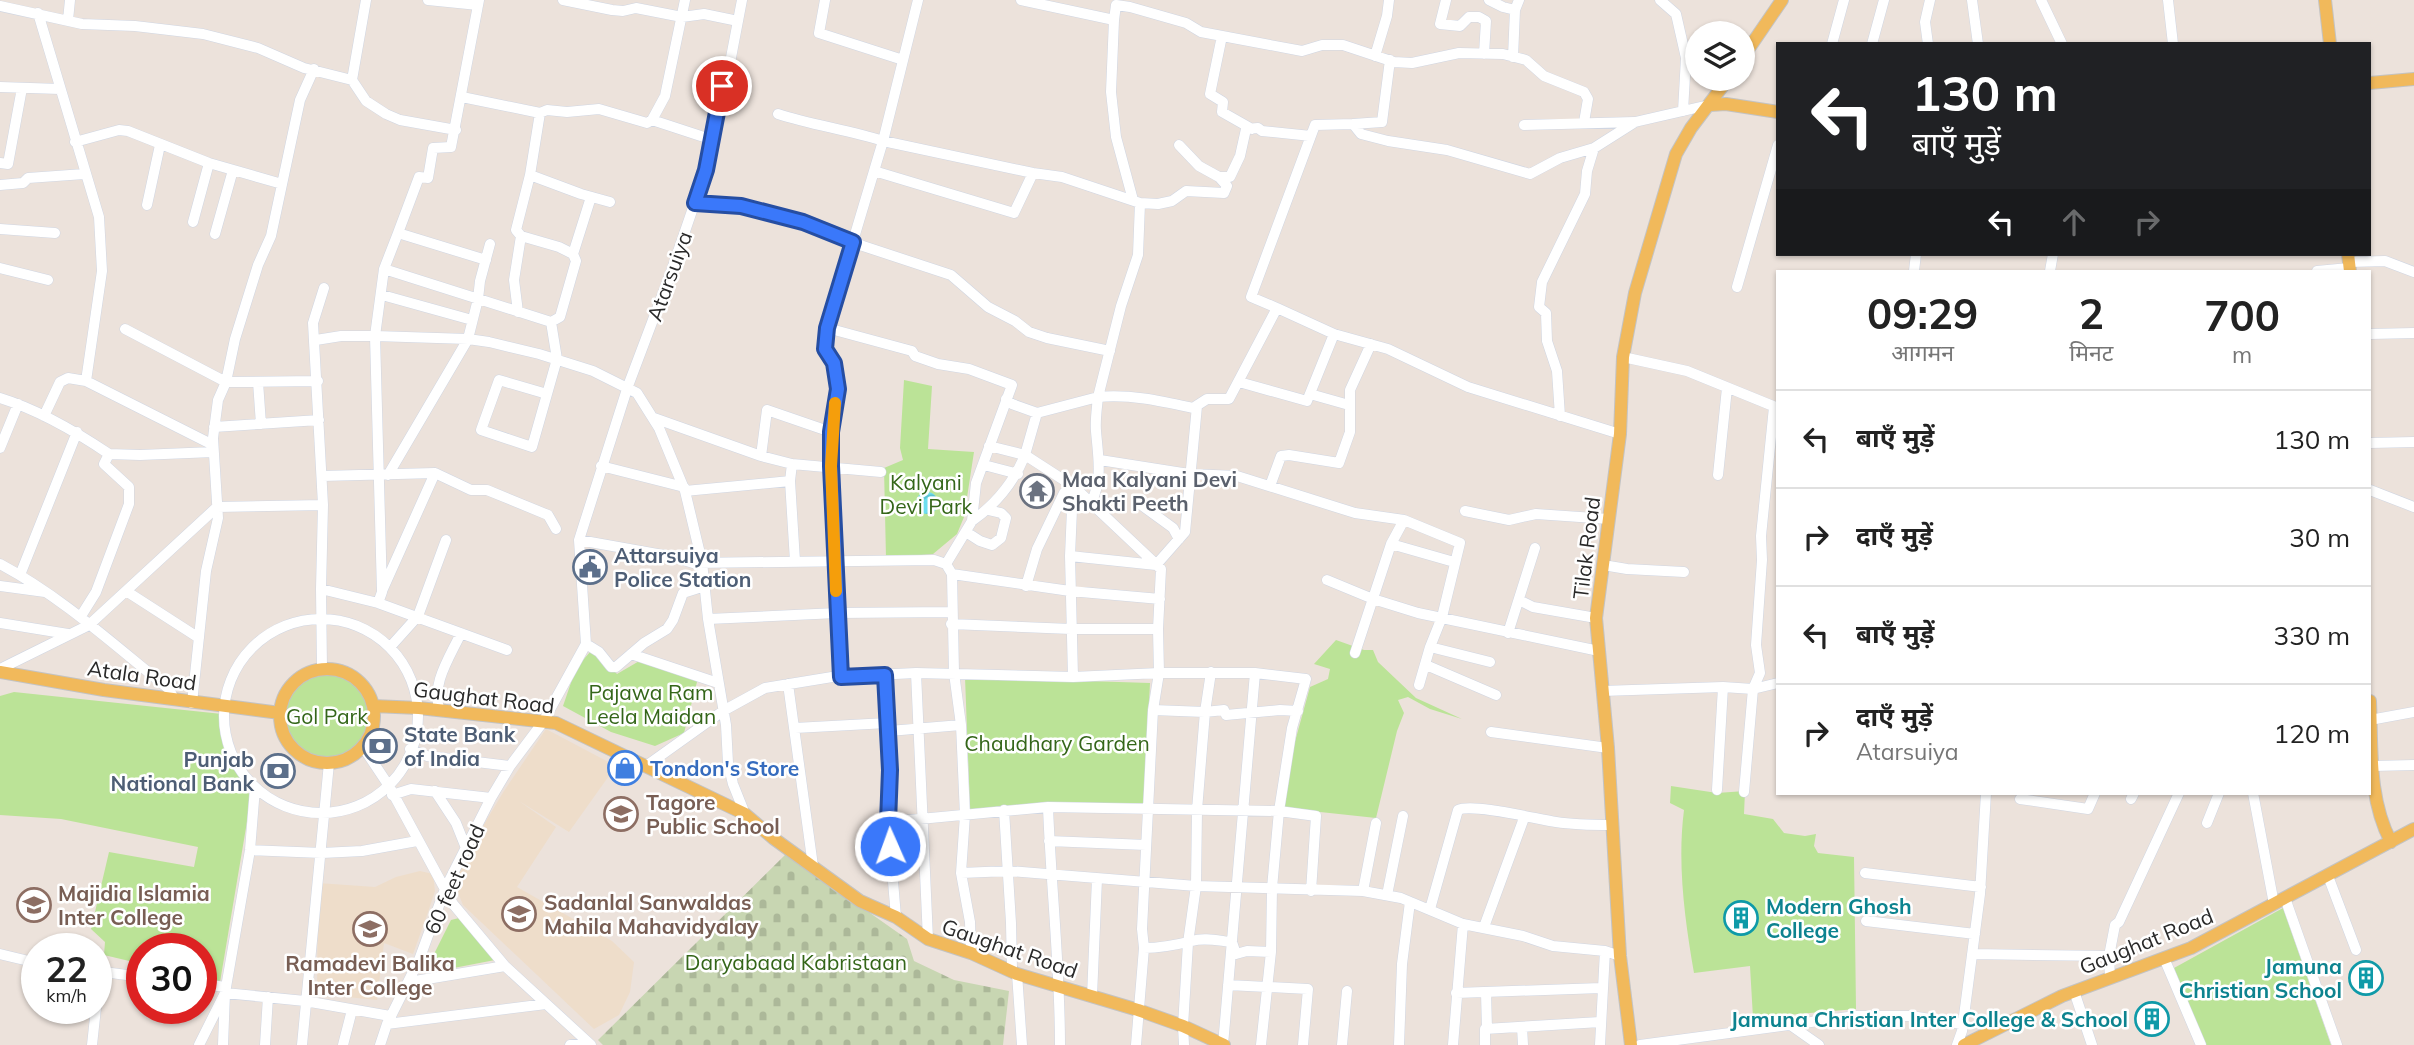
<!DOCTYPE html>
<html lang="hi">
<meta charset="utf-8">
<style>
:root{--surface:#fff;--page:#f2f2f2;--text:#222;--muted:#767676;--line:#e0e0e0}
body{margin:0;font-family:Mulish,"Noto Sans Devanagari",sans-serif;background:var(--page);color:var(--text);height:100vh;display:flex;flex-direction:column;font-size:26px;white-space:nowrap}
*{box-sizing:border-box;margin:0}
p{font-size:23px;color:var(--muted)}
.icon{flex:none;width:38px;height:38px;fill:none;stroke:currentColor;stroke-width:2;stroke-linecap:round;stroke-linejoin:round}
.map{position:relative;flex:1;overflow:hidden}
.sheet{position:absolute;left:1776px;top:270px;width:595px;height:525px;display:flex;flex-direction:column;background:var(--surface);border-radius:0px;box-shadow:0 2px 5px #0004}
.sheet>*{flex:none}
.banner{position:absolute;left:1776px;top:42px;width:595px;height:214px;border-radius:0px;box-shadow:0 2px 5px #0004;background:#202124;color:#fff;overflow:hidden}
.fabs{position:absolute;left:1685px;top:21px;display:grid;gap:14px}
.fabs a{display:grid;place-items:center;width:70px;height:70px;border-radius:50%;background:var(--surface);box-shadow:0 2px 5px #0004;font-size:35px}
.speed{position:absolute;left:21px;top:933px;display:flex;gap:14px;font-size:35px;font-weight:700;text-align:center}
.speed>*{display:grid;place-content:center;width:91px;height:91px;border-radius:50%;background:var(--surface);box-shadow:0 2px 5px #0004;line-height:1}
.speed small{font-size:18px;font-weight:400}
.speed .limit{border:10px solid #d22;background:#fff;color:#111}
.pin{position:absolute;display:grid;place-items:center;width:60px;height:60px;color:#fff;margin:-30px;border:4px solid #fff;border-radius:50%;box-shadow:0 2px 7px #0007}
.me{position:absolute;width:77px;margin:-38px;rotate:358deg;stroke-linejoin:round;filter:drop-shadow(0 0 5px #0008)}
.turn{display:flex;align-items:center;gap:24px;height:147px;padding:0 21px;font-size:32px}
.turn .icon{width:91px;height:91px;stroke-width:2.5}
.turn b{display:block;font-size:49px;line-height:60px}
.lanes{display:flex;align-items:center;height:66px;padding:0 21px;background:#0003;justify-content:center;gap:35px;direction:ltr}
.lanes .off{opacity:.35}
.eta{display:flex;justify-content:space-evenly;align-items:center;height:119px;text-align:center}
.eta b{font-size:42px;font-weight:700;line-height:49px}
ul{padding:0;list-style:none}
li{display:flex;align-items:center;gap:21px;height:98px;padding:0 21px;border-top:2px solid var(--line)}
li div{flex:1}
li b{display:block;font-size:26px}
li em{font-style:normal}
.map>svg:first-child{display:block}
.education{fill:#eeddca}
.green{fill:#bbe397}
.cemetery{fill:url(#cemetery-stones)}
.water{fill:url(#water-waves)}
.lines{fill:none;stroke-linecap:round;stroke-linejoin:round}
.minor-casing{stroke:#d0d6e2;stroke-width:11}
.major-casing{stroke:#c3c3c3;stroke-width:14}
.minor{stroke:#fff;stroke-width:10}
.major{stroke:#f1b95b;stroke-width:12}
.route-casing{stroke:#264ea2;stroke-width:18}
.route{stroke:#3a78fa;stroke-width:12}
.slow{stroke:#f59e0b;stroke-width:12}
.labels{text-anchor:middle;dominant-baseline:central;stroke-width:5;stroke-linejoin:round;paint-order:stroke}
.street-label{font-size:21px;fill:#292929;stroke:#fff}
.worship-label{font-size:21px;font-weight:bold;fill:#5b616d;stroke:#fff;text-anchor:start}
.park-label{font-size:21px;fill:#346619;stroke:#fff}
.service-label{font-size:21px;font-weight:bold;fill:#4e5e75;stroke:#fff;text-anchor:start}
.shop-label{font-size:21px;font-weight:bold;fill:#366cbe;stroke:#fff;text-anchor:start}
.education-label{font-size:21px;font-weight:bold;fill:#785e54;stroke:#fff;text-anchor:start}
.culture-label{font-size:21px;font-weight:bold;fill:#0d838f;stroke:#fff;text-anchor:end}
</style>
<div class="map">
<svg width="2414" height="1045" viewBox="0 0 2414 1045">
<defs>
<pattern id="cemetery-stones" width="16" height="16" patternUnits="userSpaceOnUse" patternTransform="scale(1.75)"><rect width="16" height="16" fill="#c8d6b2"/><path d="M2 7V4a2 2 0 0 1 4 0v3zM10 15v-3a2 2 0 0 1 4 0v3z" fill="#acb899"/></pattern>
<pattern id="water-waves" width="16" height="10" patternUnits="userSpaceOnUse" patternTransform="scale(1.75)"><rect width="16" height="10" fill="#6ddeef"/><path d="M0 5q4-4 8 0t8 0" fill="none" stroke="#5ebecd"/></pattern>
</defs>
<rect width="100%" height="100%" fill="#ece2db"/>
<path class="education" d="M546 729 616 766 569 832 519 801 556 827 517 887 612 941 634 962 630 992 619 1015 594 1029 463 905 456 888V871L504 791Z
M420 871 433 874 435 891 427 915 413 954 384 943 377 1000 317 994 318 883 375 887 396 877Z"/>
<path class="green" d="M904 380 932 386 928 449 974 452 964 517 957 534 933 554 886 558 884 468 903 460 900 448Z
M1336 640 1364 650H1373L1378 662 1416 698 1462 719 1430 709 1408 697 1398 700 1404 713 1397 731 1376 818 1283 808 1291 756 1310 687 1328 679 1330 669 1314 664Z
M591 651 596 653 617 674 641 660 698 678 684 733 655 746 611 732 563 706 576 668Z
M285 716a42 42 0 1 1 84 0a42 42 0 1 1-84 0Z
M965 677 1150 683 1144 803 970 809Z
M14 692 222 714 223 746 251 798 220 982 201 978V948H142V964L104 955 105 942 91 929 109 852 194 867 198 847 61 819 0 815V696Z
M1671 786 1717 793 1745 791 1744 814 1773 819 1784 833 1805 836 1816 834 1814 846 1818 853 1854 857 1856 1009 1753 1018 1750 966 1694 973C1685 920 1677 865 1684 810L1670 803Z
M2283 908 2331 1045H2206L2174 968Z
M459 918 495 960 438 971 430 962 451 920Z"/>
<path class="cemetery" d="M786 854 907 939 914 961 954 980 1009 991 1003 1045H603L598 1040Z"/>
<path class="water" d="M916 503a11 11 0 1 1 22 0a11 11 0 1 1-22 0Z"/>
<g class="lines">
<g class="minor-casing">
<path id="minor" d="M428 0 478 5
M563 0 612 10 623 11 636 8 682 17 704 14 738 21
M825 0 819 33 903 60
M1021 0 1114 20 1116 5 1130 7 1186 23 1201 32 1302 51 1322 45H1343L1394 62 1412 63 1459 53 1503 54 1526 60 1544 76 1584 92 1588 99 1584 122
M1446 0 1440 24 1460 26 1469 17H1479L1486 21 1484 54
M1489 0 1503 7 1515 10
M1660 0 1676 14 1686 58 1683 111
M1972 0 1978 44
M2041 0 2062 44
M2168 0 2173 44
M0 6 82 24 135 26 203 34 258 48 304 68 352 80 366 101 386 114 400 120 456 130
M38 13 99 217 102 271 86 381 213 445
M68 20 70 0
M1114 20 1111 92 1116 137 1133 200
M1222 36 1210 94 1223 102 1222 112 1252 129
M1832 44 1844 0
M1872 44 1884 0
M1928 44 1925 22 1930 0
M1375 56 1387 16 1389 0
M1513 57 1515 10 1519 0
M352 80 366 0
M0 87 60 89
M462 97 540 113 547 110 567 112 599 109 647 123 652 120 713 140
M540 113 530 175 581 194 610 202
M778 114C812 125 848 130 883 141L918 0
M652 120 665 96 685 0
M1353 124 1382 122 1390 60
M1524 125 1635 122
M75 142 119 130 128 131 209 163 282 184
M0 163 8 164 22 88
M874 171 1014 213 1033 173
M1219 177H1230L1240 156 1246 129 1258 128 1262 131 1311 136
M0 185 23 183 28 178 84 174
M695 203 741 206 803 222 863 246 951 275 988 307 1015 321 1029 332 1047 338 1110 351
M147 205 160 145
M193 222 209 163
M0 229 55 233
M398 233 419 177 428 178 433 148 451 147 479 0
M215 234 233 170
M521 236 559 247 573 254 576 261 560 317 551 322 557 359 532 447 481 430 499 380 547 394
M573 254 591 197
M2349 262 2385 261 2414 272
M0 268 48 280
M384 269 551 322
M1914 271 1916 254
M2050 271 2053 254
M2317 271 2349 268
M1737 287 1778 145
M382 295 472 320
M1277 308 1251 297 1315 125 1353 124 1361 134 1388 141 1447 150 1530 174 1560 158 1594 148 1635 122 1709 105
M518 312 514 280 521 236 516 230 530 175
M827 328 912 351 915 356 938 364 969 369 1012 385 976 483 972 521 946 564 952 574 954 673 961 725 965 815 961 873 970 922 971 953
M125 329 226 382 318 381
M2370 334 2414 333
M316 340 341 336H375L468 339 489 342 539 354 593 371 637 393 659 428 685 491 702 562 708 619 726 725 728 763 733 784 745 814
M1623 357 1687 371 1778 408
M258 382 261 424
M1239 382 1307 401 1334 334
M1310 394 1349 405
M0 398C39 410 75 431 109 454L104 464 129 487V504L96 592 81 616
M1006 399 1012 404 1037 413 1098 397 1121 306 1138 255 1140 203
M44 416 60 382 68 378 86 381
M1560 416 1557 371 1547 341 1546 313 1539 307 1542 282 1585 194 1587 171 1594 148
M654 418 761 456 792 464 881 472
M214 427 319 420
M2370 443 2414 442
M989 446 1025 455 1037 413
M0 448 18 404
M109 454 140 455 213 452
M761 456 767 410 831 432
M1100 460 1189 474 1237 476 1355 513 1404 520 1460 543 1442 617 1430 647 1419 685
M792 464 790 481 795 561
M984 465 1018 474
M601 466 684 487
M388 475 468 339 478 299 480 281 490 244
M1718 475 1727 388
M322 476 435 473 471 490H487L548 515 556 529
M1270 486 1281 456 1289 455 1339 463 1350 432V390L1371 344
M2370 490 2414 507
M685 491 790 481
M1091 503 1161 569 1158 629 1159 673H1255L1306 679 1292 728 1279 811 1272 888 1271 952 1261 1045
M1140 504 1173 528 1179 539
M1465 511 1509 520 1536 514 1609 519
M972 521C996 504 1014 482 1025 455L1073 486 1064 493 1037 549 1026 586
M966 532 980 541 992 545 1001 538 1006 518 1001 513 988 510
M579 540 674 557 693 563 934 560 946 564
M1391 544 1454 562
M1070 556 1156 565 1185 532 1197 406
M0 564C62 597 114 645 169 689L174 699
M1603 565 1627 569 1684 572
M952 574 1070 591 1160 599
M20 575 77 432
M1327 580 1373 599 1418 613 1599 651
M0 586 45 592
M321 589 378 603 507 650
M126 591 199 638
M382 591 435 473
M1519 600 1533 607 1596 618
M378 603 382 592 375 336 384 269 398 233 486 260
M224 716a97 97 0 1 1 194 0a97 97 0 1 1-194 0Z
M708 619 837 613 951 612
M0 623 68 634
M951 624 1071 629H1158
M1508 633 1535 548
M586 644 599 652 611 667H616L644 643 667 629 673 620 683 593 705 586
M391 646 418 616 446 540
M1430 647 1490 662
M1355 653 1391 544 1404 520
M631 654 718 683
M1426 665 1496 695
M0 669 89 625 217 507 323 505
M322 669 321 589 323 505 313 323 324 288
M916 673 928 939
M885 675 890 790 888 822 896 917
M1073 677 1070 556 1073 486 1091 503C1103 479 1098 456 1096 431 1095 420 1097 408 1098 397 1131 394 1161 401 1193 408L1207 399H1229L1277 308 1334 334 1388 349 1468 387 1620 434
M841 678 831 466V432L838 389 834 363 825 349 827 328 883 141 1033 173 1062 177 1140 203 1158 204 1172 201 1186 191 1224 193 1227 186 1219 177 1199 166 1179 145
M788 684 813 866
M1602 691 1723 687 1753 689 1778 683
M192 703 206 571 218 518 213 438 218 400 226 382 235 339 258 265 271 236 300 100 314 69
M1153 710 1205 712 1224 710 1226 715 1280 710 1298 711
M440 711C430 685 450 657 461 633
M2370 720 2414 712
M795 728 887 723
M889 731 961 725
M1491 732 1608 748
M363 747 389 786 453 904 505 966 591 1045
M410 749 427 756 510 766
M646 766 723 711 765 688 832 677 916 673 1073 677 1159 673 1153 710 1142 929 1144 948 1136 1045
M2373 766 2414 765
M1717 790 1723 687
M435 791 456 823 466 848
M1744 792 1753 689 1760 673 1756 645 1762 560 1761 536 1774 407
M2253 793 2274 904
M392 795 411 789 491 798
M2020 799 2088 809 2095 793
M2131 799 2134 793
M1048 807C1051 886 1060 966 1060 1045
M1004 810 1011 923 1012 970
M888 822 1048 807 1279 811 1316 816 1311 891
M2207 823 2219 793
M1049 841 1146 845
M250 850 322 853 362 851 417 841
M961 873 1009 871 1196 886 1363 891 1401 898 1463 924 1523 936 1553 946 1605 951 1620 956
M1865 873 1981 887
M2328 876 2356 950
M1363 891 1376 823
M1387 895 1403 816
M2285 898 2337 1045
M1430 909 1458 810C1473 803 1536 819 1556 822 1575 825 1593 825 1612 825
M1866 921 1975 934
M1484 927 1524 818
M1144 948C1162 948 1176 945 1192 941 1204 937 1220 941 1232 942L1236 954 1247 951 1271 952
M0 954 37 963
M1972 954 2109 956
M2164 958 2201 1045
M96 971 142 977
M1017 974 1022 1045
M2110 978 2109 956 2115 925 2119 922 2179 793
M409 982 505 966
M201 984 226 987
M1228 985 1308 989 1303 1045
M2074 991 2092 1045
M1486 992 1487 1029
M1456 993 1601 988
M1092 996 1097 879
M96 1004 100 972
M387 1024 546 1004
M1789 1024 1819 1045
M1522 1027 1523 1045
M92 1045 96 1008
M199 1045 225 993 305 1001 390 1016
M223 1045 225 993 250 850 255 788
M265 1045 268 997
M302 1045 329 763
M343 1045 352 1010
M380 1045 387 1024 419 960 445 889 491 798 510 766 543 722 586 644 579 540 628 386 671 272 706 170 722 86 729 68 742 0
M570 1045 588 1043
M1184 1045 1183 1026 1188 943 1196 886 1197 810 1205 712 1211 672
M1223 1045 1255 673
M1342 1045 1347 991
M1399 1045 1402 964 1410 902
M1453 1045 1463 924
M1485 1045V1029L1600 1022
M1600 1045 1605 951
M1640 1045 1856 1016H1911L1962 1024
M1957 1045 1962 1031 1980 894 1986 793"/>
</g>
<g class="major-casing">
<path id="major" d="M2325 0 2330 44
M1743 57 1782 0
M2370 83 2414 79
M1710 105 1726 104 1778 112
M2348 254 2350 271
M280 716a47 47 0 1 1 94 0a47 47 0 1 1-94 0Z
M0 672 104 690 280 713
M2370 701C2372 748 2368 799 2391 842
M373 706 419 708 556 723 745 814 773 838 860 901 896 917 928 939 971 953 1017 974 1138 1010 1183 1026 1224 1045
M1631 1045 1620 956 1608 748 1596 618 1620 434 1623 357 1635 293 1676 154 1691 128 1728 79
M1964 1045 2062 996 2191 948 2414 829"/>
</g>
<use href="#minor" class="minor"/>
<use href="#major" class="major"/>
</g>
<g class="lines">
<g class="route-casing">
<path id="route" d="M722 86 706 170 695 203 741 206 803 222 853 242 827 328 825 349 834 363 838 389 831 432V466L841 677 885 675 890 770 888 822 890 846"/>
</g>
<use href="#route" class="route"/>
<path class="slow" d="M835 403 831 466 836 591"/>
</g>
<defs>
<g id="temple-ring" transform="scale(1.75)"><circle r="9.5" fill="#fff" stroke="#6b7280" stroke-width="1.5"/><path d="M0-6L5-2H3V0L6.5 2.5H4V6H1.5V3h-3V6H-4V2.5H-6.5L-3 0V-2H-5Z" fill="#6b7280"/></g>
<g id="civic-ring" transform="scale(1.75)"><circle r="9.5" fill="#fff" stroke="#5c6f8a" stroke-width="1.5"/><path d="M-.6-6.5H3V-4.5H.6V-3L4-1V1h2V6H-6V1h2V-1L-.6-3ZM-1.2 2.5V6h2.4V2.5Z" fill="#5c6f8a"/></g>
<g id="bank-ring" transform="scale(1.75)"><circle r="9.5" fill="#fff" stroke="#5c6f8a" stroke-width="1.5"/><path d="M-6-4H6V4H-6ZM0-2.3a2.3 2.3 0 1 0 0 4.6a2.3 2.3 0 1 0 0-4.6Z" fill="#5c6f8a"/></g>
<g id="shop-ring" transform="scale(1.75)"><circle r="9.5" fill="#fff" stroke="#3f7fe0" stroke-width="1.5"/><path d="M-5-2.5h2.3a2.7 3.5 0 0 1 5.4 0H5L5.5 6h-11ZM-1.5-2.5h3a1.5 2.3 0 0 0-3 0Z" fill="#3f7fe0"/></g>
<g id="school-ring" transform="scale(1.75)"><circle r="9.5" fill="#fff" stroke="#8d6e63" stroke-width="1.5"/><path d="M0-5L7-2L0 1L-7-2ZM-4 1L0 2.5L4 1V4Q0 6-4 4Z" fill="#8d6e63"/></g>
<g id="university-ring" transform="scale(1.75)"><circle r="9.5" fill="#fff" stroke="#8d6e63" stroke-width="1.5"/><path d="M0-5L7-2L0 1L-7-2ZM-4 1L0 2.5L4 1V4Q0 6-4 4Z" fill="#8d6e63"/></g>
<g id="building-ring" transform="scale(1.75)"><circle r="9.5" fill="#fff" stroke="#0f9aa8" stroke-width="1.5"/><path d="M-4-6H4V6H1V3H-1V6H-4ZM-2.5-4.3h1.7v1.8h-1.7ZM.8-4.3h1.7v1.8H.8ZM-2.5-1h1.7V.8h-1.7ZM.8-1h1.7V.8H.8Z" fill="#0f9aa8"/></g>
</defs>
<g fill-rule="evenodd">
<use href="#temple-ring" x="1037" y="491"/>
<use href="#civic-ring" x="590" y="567"/>
<use href="#bank-ring" x="380" y="746"/>
<use href="#shop-ring" x="625" y="768"/>
<use href="#bank-ring" x="278" y="771"/>
<use href="#school-ring" x="621" y="814"/>
<use href="#school-ring" x="34" y="905"/>
<use href="#university-ring" x="519" y="914"/>
<use href="#building-ring" x="1741" y="918"/>
<use href="#school-ring" x="370" y="929"/>
<use href="#building-ring" x="2366" y="978"/>
<use href="#building-ring" x="2152" y="1019"/>
</g>
<g class="labels">
<g class="street-label">
<text transform="translate(669 276) rotate(-70)">Atarsuiya</text>
<text transform="translate(1586 548) rotate(-83)">Tilak Road</text>
<text transform="translate(142 675) rotate(8)">Atala Road</text>
<text transform="translate(484 697) rotate(7)">Gaughat Road</text>
<text transform="translate(454 879) rotate(-66)">60 feet road</text>
<text transform="translate(2146 941) rotate(-22)">Gaughat Road</text>
<text transform="translate(1010 948) rotate(19)">Gaughat Road</text>
</g>
<g class="worship-label">
<text x="1062" y="479">Maa Kalyani Devi<tspan x="1062" dy="24">Shakti Peeth</tspan></text>
</g>
<g class="park-label">
<text x="926" y="482">Kalyani<tspan x="926" dy="24">Devi Park</tspan></text>
<text x="651" y="692">Pajawa Ram<tspan x="651" dy="24">Leela Maidan</tspan></text>
<text x="327" y="716">Gol Park</text>
<text x="1057" y="743">Chaudhary Garden</text>
<text x="796" y="962">Daryabaad Kabristaan</text>
</g>
<g class="service-label">
<text x="614" y="555">Attarsuiya<tspan x="614" dy="24">Police Station</tspan></text>
<text x="404" y="734">State Bank<tspan x="404" dy="24">of India</tspan></text>
<text x="254" y="759" text-anchor="end">Punjab<tspan x="254" dy="24">National Bank</tspan></text>
</g>
<g class="shop-label">
<text x="650" y="768">Tondon's Store</text>
</g>
<g class="education-label">
<text x="646" y="802">Tagore<tspan x="646" dy="24">Public School</tspan></text>
<text x="58" y="893">Majidia Islamia<tspan x="58" dy="24">Inter College</tspan></text>
<text x="544" y="902">Sadanlal Sanwaldas<tspan x="544" dy="24">Mahila Mahavidyalay</tspan></text>
<text x="370" y="963" text-anchor="middle">Ramadevi Balika<tspan x="370" dy="24">Inter College</tspan></text>
</g>
<g class="culture-label">
<text x="1766" y="906" text-anchor="start">Modern Ghosh<tspan x="1766" dy="24">College</tspan></text>
<text x="2342" y="966">Jamuna<tspan x="2342" dy="24">Christian School</tspan></text>
<text x="2128" y="1019">Jamuna Christian Inter College &amp; School</text>
</g>
</g>
</svg>
<div class="fabs">
<a><svg class="icon" aria-label="layers" viewBox="0 0 24 24"><path d="M12 4l9 5-9 5-9-5zM3 14l9 5 9-5"/></svg></a>
</div>
<div class="speed"><div>22<small>km/h</small></div><div class="limit">30</div></div>
<div class="pin" style="left:722px;top:86px;background:#d93025"><svg class="icon" aria-label="arrive" viewBox="0 0 24 24"><path d="M6 21V4h12l-3 4 3 4H6"/></svg></div>
<svg class="me" style="left:890px;top:846px" viewBox="-20 -20 40 40"><circle r="17" fill="#3a78fa" stroke="#fff" stroke-width="3"/><path d="M0-11L8 9 0 5-8 9z" fill="#fff"/></svg>
<div class="banner">
<div class="turn"><svg class="icon" aria-label="left" viewBox="0 0 24 24"><path d="M17 20v-9H6M10 6l-5 5 5 5"/></svg><div><b>130 m</b>बाएँ मुड़ें</div></div>
<div class="lanes"><svg class="icon" aria-label="left" viewBox="0 0 24 24"><path d="M17 20v-9H6M10 6l-5 5 5 5"/></svg><svg class="icon off" aria-label="ahead" viewBox="0 0 24 24"><path d="M12 20V5M6 11l6-6 6 6"/></svg><svg class="icon off" aria-label="right" viewBox="0 0 24 24"><path d="M7 20v-9h11M14 6l5 5-5 5"/></svg></div>
</div>
<section class="sheet">
<div class="eta">
<div><b>09:29</b><p>आगमन</p></div>
<div><b>2</b><p>मिनट</p></div>
<div><b>700</b><p>m</p></div>
</div>
<ul>
<li><svg class="icon" aria-label="left" viewBox="0 0 24 24"><path d="M17 20v-9H6M10 6l-5 5 5 5"/></svg><div><b>बाएँ मुड़ें</b></div><em>130 m</em></li>
<li><svg class="icon" aria-label="right" viewBox="0 0 24 24"><path d="M7 20v-9h11M14 6l5 5-5 5"/></svg><div><b>दाएँ मुड़ें</b></div><em>30 m</em></li>
<li><svg class="icon" aria-label="left" viewBox="0 0 24 24"><path d="M17 20v-9H6M10 6l-5 5 5 5"/></svg><div><b>बाएँ मुड़ें</b></div><em>330 m</em></li>
<li><svg class="icon" aria-label="right" viewBox="0 0 24 24"><path d="M7 20v-9h11M14 6l5 5-5 5"/></svg><div><b>दाएँ मुड़ें</b><p>Atarsuiya</p></div><em>120 m</em></li>
</ul>
</section>
</div>
